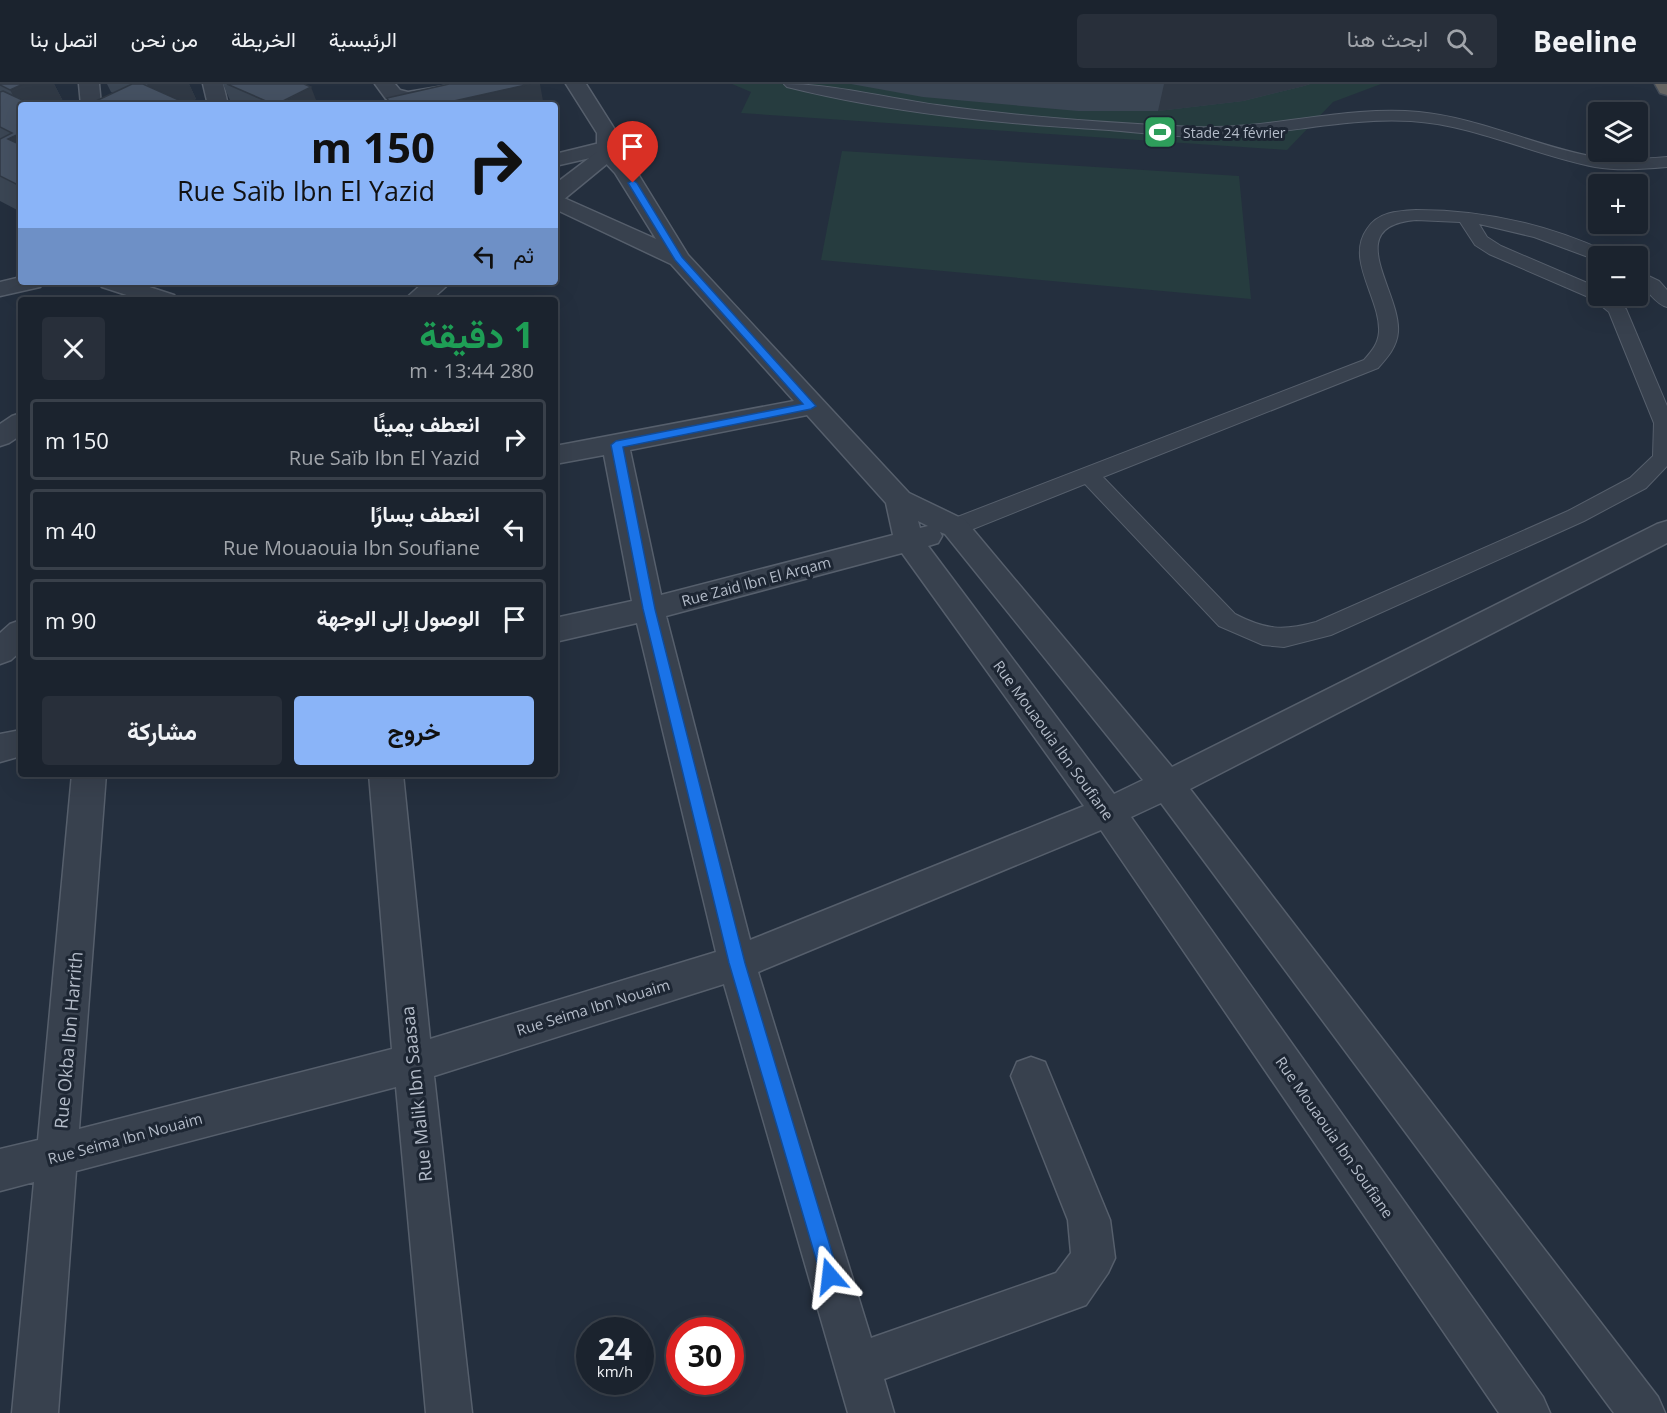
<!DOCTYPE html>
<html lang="ar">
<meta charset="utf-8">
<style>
:root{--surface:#1b232e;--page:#282f3a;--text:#f1f3f6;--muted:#a0a4aa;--line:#39404a;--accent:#8ab4f8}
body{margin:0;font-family:"Open Sans",Vazirmatn,sans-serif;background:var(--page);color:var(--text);direction:rtl;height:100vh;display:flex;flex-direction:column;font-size:22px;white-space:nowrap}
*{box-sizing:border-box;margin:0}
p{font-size:20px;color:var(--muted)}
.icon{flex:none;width:33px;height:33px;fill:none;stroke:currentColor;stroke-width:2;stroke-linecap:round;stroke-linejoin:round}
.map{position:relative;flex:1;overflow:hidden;direction:ltr}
.side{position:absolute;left:18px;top:213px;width:540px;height:480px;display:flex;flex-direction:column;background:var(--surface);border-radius:6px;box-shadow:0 6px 24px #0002,0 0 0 2px var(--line);direction:rtl}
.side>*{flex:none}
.top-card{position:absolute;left:18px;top:18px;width:540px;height:183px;border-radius:6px;box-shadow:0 6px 24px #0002,0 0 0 2px var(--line);direction:rtl;background:#8ab4f8;color:#111;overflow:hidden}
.controls{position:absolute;left:1588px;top:18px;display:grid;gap:12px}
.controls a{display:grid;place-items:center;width:60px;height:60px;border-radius:6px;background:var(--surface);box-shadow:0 6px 24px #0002,0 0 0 2px var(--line);font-size:30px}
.speed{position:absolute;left:576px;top:1233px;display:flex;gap:12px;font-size:30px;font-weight:700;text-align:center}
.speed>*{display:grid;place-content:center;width:78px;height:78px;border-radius:50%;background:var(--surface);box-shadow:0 6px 24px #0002,0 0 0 2px var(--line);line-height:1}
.speed small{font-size:15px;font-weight:400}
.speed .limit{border:9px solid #d22;background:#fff;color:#111}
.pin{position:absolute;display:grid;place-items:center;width:51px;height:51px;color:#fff;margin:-62px -26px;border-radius:50% 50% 50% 0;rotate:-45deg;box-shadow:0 0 6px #0007}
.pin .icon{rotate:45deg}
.me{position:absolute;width:66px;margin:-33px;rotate:343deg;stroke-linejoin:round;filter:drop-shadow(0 0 4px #0008)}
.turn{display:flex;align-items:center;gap:21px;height:126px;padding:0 24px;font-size:27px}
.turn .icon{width:78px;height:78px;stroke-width:2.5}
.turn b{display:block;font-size:42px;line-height:51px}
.then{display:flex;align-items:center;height:57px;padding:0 24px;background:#0003;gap:12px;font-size:22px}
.round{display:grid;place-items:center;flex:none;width:63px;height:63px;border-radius:6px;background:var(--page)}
.head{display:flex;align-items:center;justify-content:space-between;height:102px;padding:0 24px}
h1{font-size:36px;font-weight:700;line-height:45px;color:#1e9e55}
.primary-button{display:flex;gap:12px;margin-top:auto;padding:12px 24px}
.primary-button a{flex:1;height:69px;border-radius:6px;background:var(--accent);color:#111;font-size:24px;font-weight:700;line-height:69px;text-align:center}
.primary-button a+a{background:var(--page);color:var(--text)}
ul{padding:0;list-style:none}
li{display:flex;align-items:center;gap:18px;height:81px;margin:0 12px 9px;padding:0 12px;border:3px solid var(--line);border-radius:6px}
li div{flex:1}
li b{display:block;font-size:22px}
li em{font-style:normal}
header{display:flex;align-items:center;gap:36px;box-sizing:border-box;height:84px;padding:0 30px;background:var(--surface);border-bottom:2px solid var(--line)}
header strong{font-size:28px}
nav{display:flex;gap:33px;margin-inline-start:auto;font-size:21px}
.search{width:420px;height:54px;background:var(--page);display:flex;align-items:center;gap:15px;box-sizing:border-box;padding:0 21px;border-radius:6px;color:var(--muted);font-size:22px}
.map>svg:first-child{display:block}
.green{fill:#263c3f}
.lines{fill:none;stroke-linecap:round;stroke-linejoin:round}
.service-casing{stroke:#565f6c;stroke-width:2}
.minor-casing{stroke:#565f6c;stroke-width:3}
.tertiary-casing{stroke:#565f6c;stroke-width:3}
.trunk-casing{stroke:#434c59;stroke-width:3}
.service{fill:#38414e;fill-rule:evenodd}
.minor{fill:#38414e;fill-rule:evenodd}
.tertiary{fill:#38414e;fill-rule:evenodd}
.trunk{fill:#656462;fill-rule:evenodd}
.wall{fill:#3b4654}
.shaded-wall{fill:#303945}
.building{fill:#455162;stroke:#303945;stroke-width:1.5}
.route{fill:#1a73e8;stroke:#114b97;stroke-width:1.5}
.labels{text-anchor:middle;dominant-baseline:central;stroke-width:6;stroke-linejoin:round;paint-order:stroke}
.far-poi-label{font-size:14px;fill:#b4bcc9;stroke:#1d2633;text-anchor:start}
.street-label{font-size:15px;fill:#b4bcc9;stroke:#1d2633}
.near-street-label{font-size:18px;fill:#b4bcc9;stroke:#1d2633}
</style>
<header>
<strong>Beeline</strong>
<div class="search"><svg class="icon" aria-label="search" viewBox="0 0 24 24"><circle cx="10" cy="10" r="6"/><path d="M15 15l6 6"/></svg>ابحث هنا</div>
<nav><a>الرئيسية</a><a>الخريطة</a><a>من نحن</a><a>اتصل بنا</a></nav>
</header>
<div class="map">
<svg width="1667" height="1329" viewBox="0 0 1667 1329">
<rect width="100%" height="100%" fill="#242f3e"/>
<path class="green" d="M732 0H1381L1333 18 1287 66 741 29 751 8Z
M842 67 1239 92 1251 215 821 176Z"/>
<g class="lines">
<g class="service-casing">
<path id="service" d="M784 0C835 0 886 14 937 21 1021 33 1108 39 1194 43 1269 46 1344 21 1419 28 1480 34 1535 62 1595 73 1619 77 1643 75 1667 73V83C1643 85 1619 87 1595 83 1533 71 1475 41 1411 37 1346 33 1282 51 1217 53 1181 54 1145 49 1109 46 1001 40 892 29 787 3Z
M1416 126C1482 126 1547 140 1607 168L1610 172H1599V177L1534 153 1479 140 1487 153 1501 162 1599 204V212H1611L1626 225 1667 322V382L1646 404 1584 437 1331 551 1284 563 1263 561 1219 542 1085 400 963 449 955 451 947 449 944 443 947 437 1364 276C1372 267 1378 260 1379 248 1381 215 1345 176 1367 145 1378 128 1397 127 1416 126ZM1416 136 1460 138 1475 161 1489 170 1593 215 1609 228 1654 339 1653 372 1630 394 1568 427 1316 538C1283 547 1266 546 1235 530L1103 393 1378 284C1387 274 1397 263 1398 248 1401 207 1340 142 1416 136Z
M1638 187 1659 197 1667 206V223C1655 220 1649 206 1638 200Z"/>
</g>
<g class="minor-casing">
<path id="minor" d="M79 0H99L101 21H81Z
M203 0H223L228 21H208Z
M375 0H395L400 6 408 8 456 0H501L498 4 491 6 408 20 386 15Z
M608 57 615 59 618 63 616 66 635 85 688 171 909 409 965 436 1172 683 1657 440 1667 437V459L1190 705 1658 1313 1665 1329H1614L1161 719 1131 733 1543 1313 1550 1329H1499L1101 746 758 888 871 1254 1056 1189 1071 1169 1068 1136 1011 992 1017 978 1031 973 1045 978 1110 1136 1115 1174 1108 1189 1086 1221 884 1295 894 1329H848L724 900 434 992 472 1329H426L396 1003 76 1087 58 1329H12L34 1098 0 1107V1065L38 1056 72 690H106L79 1045 392 965 369 690H403L430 955 716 868 637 539 555 558V534L632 517 604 371 555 380V362L794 317 671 180 555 125V110L656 155 615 89 599 72 555 82V70ZM807 331 886 419 893 451 661 511 630 366ZM918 437 928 442 920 444ZM940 448 945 450 1143 696 1114 710 928 462 938 459 942 452ZM902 469 1084 722 750 856 666 532Z
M21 193V198H44L40 203 0 212V198Z
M98 198H134L174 211 178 216H142L102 203Z
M21 329V351L9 359 0 362V340L12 332Z
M21 646V672L0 678V650Z"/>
</g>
<g class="tertiary-casing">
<path id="tertiary" d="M566 0H586L617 49 619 70 563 116 555 118V100L597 68V49Z
M424 198H451L431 216H404Z
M21 536V567L11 576 0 580V549L10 540Z"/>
</g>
<g class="trunk-casing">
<path id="trunk" d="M1655 0H1667V11L1660 9Z"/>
</g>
<use href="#service" class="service"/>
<use href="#minor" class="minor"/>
<use href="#tertiary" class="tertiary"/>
<use href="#trunk" class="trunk"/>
</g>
<path class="wall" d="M0 0H54L65 21H21V128L0 117Z
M107 0H189L196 15 187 19 190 21H101L98 16 113 9 111 8Z
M223 0H305L318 21H232Z
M851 0H1310L1304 2 1243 17 1158 27H1078L923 13Z"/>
<path class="shaded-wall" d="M23 0H54L65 21H21V26L10 6Z
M147 0H189L196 15 183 21H157Z
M530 0H540L543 17 526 21H436Z
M1164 0H1310L1304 2 1243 17 1158 27Z
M311 3 318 21H277Z
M21 49V77L8 55Z"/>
<path class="building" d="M0 0H23L10 6 0 1Z
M132 0H143L190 21H109L98 16Z
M227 0H304L311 3 275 21Z
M449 0H530L436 21H391L387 14Z
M3 7 33 21H21V49L8 55 21 61V100L18 101 0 92V55L12 49 0 43V8Z"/>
<path class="route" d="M633 96 637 99 682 173 816 322 811 325 623 363 655 525 745 879 839 1192 837 1199 830 1201 824 1199 821 1192 729 879 643 525 611 361 616 357 803 320 675 176 628 99Z"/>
<defs>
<g id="stadium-square" transform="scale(1.725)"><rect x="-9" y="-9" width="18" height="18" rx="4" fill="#2e9e5b" stroke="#1d2633"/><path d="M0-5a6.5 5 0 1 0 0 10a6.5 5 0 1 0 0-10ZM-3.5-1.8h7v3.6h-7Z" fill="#fff"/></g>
</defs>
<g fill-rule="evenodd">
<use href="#stadium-square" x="1160" y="48"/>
</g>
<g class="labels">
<g class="far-poi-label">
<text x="1183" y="48">Stade 24 février</text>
</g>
<g class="street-label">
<text transform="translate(756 497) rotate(-15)">Rue Zaid Ibn El Arqam</text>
<text transform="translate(1054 656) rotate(54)">Rue Mouaouia Ibn Soufiane</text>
<text transform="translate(593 923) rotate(-17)">Rue Seima Ibn Nouaim</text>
<text transform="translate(1335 1053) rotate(55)">Rue Mouaouia Ibn Soufiane</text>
<text transform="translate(125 1054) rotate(-15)">Rue Seima Ibn Nouaim</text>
</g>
<g class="near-street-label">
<text transform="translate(68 956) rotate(-85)">Rue Okba Ibn Harrith</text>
<text transform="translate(416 1010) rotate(-96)">Rue Malik Ibn Saasaa</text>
</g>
</g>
</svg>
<div class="controls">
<a><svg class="icon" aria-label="layers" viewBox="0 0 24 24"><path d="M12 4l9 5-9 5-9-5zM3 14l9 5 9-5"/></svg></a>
<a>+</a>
<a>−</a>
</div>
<div class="speed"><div>24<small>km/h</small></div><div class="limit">30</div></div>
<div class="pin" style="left:633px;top:99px;background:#d93025"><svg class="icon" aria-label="arrive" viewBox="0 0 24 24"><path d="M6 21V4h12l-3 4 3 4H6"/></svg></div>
<svg class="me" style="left:830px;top:1192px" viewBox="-20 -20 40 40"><path d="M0-17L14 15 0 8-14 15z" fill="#1a73e8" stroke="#fff" stroke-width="4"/></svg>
<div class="top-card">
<div class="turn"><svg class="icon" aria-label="right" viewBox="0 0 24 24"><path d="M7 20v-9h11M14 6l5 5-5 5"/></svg><div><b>150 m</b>Rue Saïb Ibn El Yazid</div></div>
<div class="then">ثم<svg class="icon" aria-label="left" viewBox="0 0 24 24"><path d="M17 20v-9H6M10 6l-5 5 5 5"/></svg></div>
</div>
<section class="side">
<div class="head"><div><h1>1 دقيقة</h1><p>280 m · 13:44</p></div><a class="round"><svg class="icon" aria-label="close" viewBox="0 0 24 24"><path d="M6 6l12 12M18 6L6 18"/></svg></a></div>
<ul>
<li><svg class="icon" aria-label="right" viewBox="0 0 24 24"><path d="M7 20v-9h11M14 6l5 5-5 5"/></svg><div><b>انعطف يمينًا</b><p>Rue Saïb Ibn El Yazid</p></div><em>150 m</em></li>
<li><svg class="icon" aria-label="left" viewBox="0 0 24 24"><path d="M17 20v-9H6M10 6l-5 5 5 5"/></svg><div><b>انعطف يسارًا</b><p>Rue Mouaouia Ibn Soufiane</p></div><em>40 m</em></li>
<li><svg class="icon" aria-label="arrive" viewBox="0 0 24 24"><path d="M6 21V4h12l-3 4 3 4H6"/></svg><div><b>الوصول إلى الوجهة</b></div><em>90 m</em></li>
</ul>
<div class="primary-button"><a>خروج</a><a>مشاركة</a></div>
</section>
</div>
